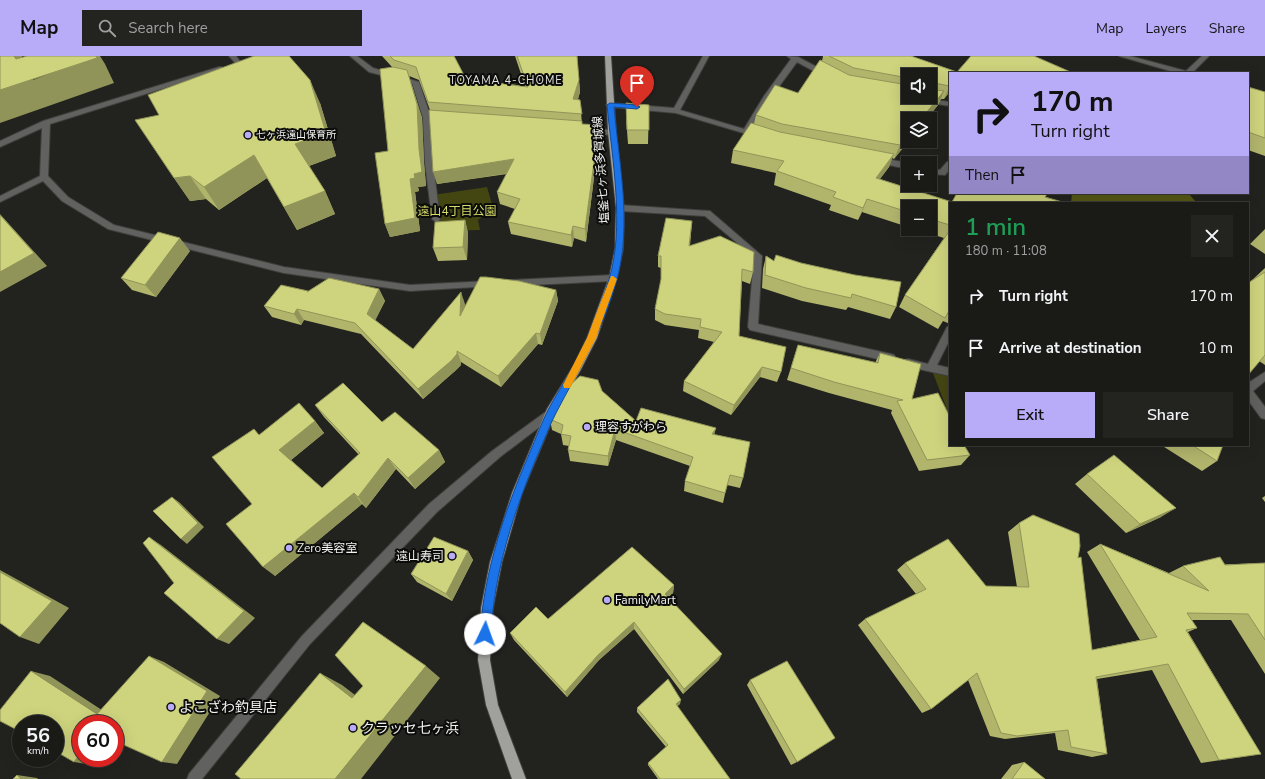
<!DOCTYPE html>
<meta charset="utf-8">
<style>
:root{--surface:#1a1a17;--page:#232320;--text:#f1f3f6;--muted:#9fa1a1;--line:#383836;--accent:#b8abf7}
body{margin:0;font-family:"Nunito Sans","Noto Sans JP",sans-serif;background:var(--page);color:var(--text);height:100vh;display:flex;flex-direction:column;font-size:15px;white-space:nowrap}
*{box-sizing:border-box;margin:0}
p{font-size:13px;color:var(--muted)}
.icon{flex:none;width:22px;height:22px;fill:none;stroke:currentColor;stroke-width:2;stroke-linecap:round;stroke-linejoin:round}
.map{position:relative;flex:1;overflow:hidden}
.drawer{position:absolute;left:949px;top:146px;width:300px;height:244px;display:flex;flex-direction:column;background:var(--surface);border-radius:0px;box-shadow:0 4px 16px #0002,0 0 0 1px var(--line)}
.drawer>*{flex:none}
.top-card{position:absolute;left:949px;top:16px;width:300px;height:122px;border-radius:0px;box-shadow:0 4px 16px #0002,0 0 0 1px var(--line);background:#b8abf7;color:#111;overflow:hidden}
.fabs{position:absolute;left:901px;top:12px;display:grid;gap:8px}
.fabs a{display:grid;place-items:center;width:36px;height:36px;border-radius:0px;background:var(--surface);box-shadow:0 4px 16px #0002,0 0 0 1px var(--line);font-size:20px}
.speed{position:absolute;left:12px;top:659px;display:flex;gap:8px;font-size:20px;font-weight:700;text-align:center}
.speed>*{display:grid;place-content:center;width:52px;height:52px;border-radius:50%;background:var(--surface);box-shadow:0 4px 16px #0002,0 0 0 1px var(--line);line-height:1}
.speed small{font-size:10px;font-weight:400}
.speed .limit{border:6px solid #d22;background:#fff;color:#111}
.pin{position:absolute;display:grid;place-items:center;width:34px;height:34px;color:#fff;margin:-41px -17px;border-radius:50% 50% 50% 0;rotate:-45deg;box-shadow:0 0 4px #0007}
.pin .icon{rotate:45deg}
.me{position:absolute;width:44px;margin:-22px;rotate:3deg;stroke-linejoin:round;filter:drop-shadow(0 0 3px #0008)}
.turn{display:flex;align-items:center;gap:14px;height:84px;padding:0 16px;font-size:18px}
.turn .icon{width:52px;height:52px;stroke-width:2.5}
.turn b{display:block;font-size:28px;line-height:34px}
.then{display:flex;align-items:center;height:38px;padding:0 16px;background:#0003;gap:8px;font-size:15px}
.round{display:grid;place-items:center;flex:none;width:42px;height:42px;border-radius:0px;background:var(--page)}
.overview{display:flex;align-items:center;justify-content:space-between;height:68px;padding:0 16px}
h1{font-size:24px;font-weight:600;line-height:30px;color:#1e9e55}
.cta{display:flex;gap:8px;margin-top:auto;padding:8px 16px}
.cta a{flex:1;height:46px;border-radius:0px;background:var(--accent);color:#111;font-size:16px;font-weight:600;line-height:46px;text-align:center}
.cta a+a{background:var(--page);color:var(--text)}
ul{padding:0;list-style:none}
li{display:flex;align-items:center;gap:12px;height:52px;padding:0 16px}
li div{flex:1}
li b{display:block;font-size:15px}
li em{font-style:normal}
header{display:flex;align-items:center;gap:24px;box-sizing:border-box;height:56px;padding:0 20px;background:var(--accent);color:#111}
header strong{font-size:19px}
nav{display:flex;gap:22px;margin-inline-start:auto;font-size:14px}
.search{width:280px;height:36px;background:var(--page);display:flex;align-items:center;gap:10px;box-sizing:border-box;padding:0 14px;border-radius:0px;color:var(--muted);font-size:15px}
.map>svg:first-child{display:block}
.green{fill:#444612}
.forest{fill:#565915}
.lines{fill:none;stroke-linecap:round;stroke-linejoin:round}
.minor-casing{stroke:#3f3f3c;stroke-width:2}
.major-casing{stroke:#3f3f3c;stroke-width:2}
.minor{fill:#61615f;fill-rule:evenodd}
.major{fill:#a0a19d;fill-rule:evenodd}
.wall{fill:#b1b56c;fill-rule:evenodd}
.shaded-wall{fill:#909458}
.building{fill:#ced37d;stroke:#909458}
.route{fill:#1a73e8;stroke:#114b97}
.slow{fill:#f59e0b}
.poi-dot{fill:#b8abf7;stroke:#0c0c0a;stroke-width:1.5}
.labels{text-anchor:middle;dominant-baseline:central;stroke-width:4;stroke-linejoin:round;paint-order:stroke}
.far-poi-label{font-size:10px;fill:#f0f1ee;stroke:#0c0c0a;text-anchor:start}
.far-neighbourhood-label{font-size:11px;letter-spacing:1px;fill:#e1e2dd;stroke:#0c0c0a}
.street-label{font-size:12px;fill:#f0f1ee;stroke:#0c0c0a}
.park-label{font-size:12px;fill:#d7dd69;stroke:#0c0c0a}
.poi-label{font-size:12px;fill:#f0f1ee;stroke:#0c0c0a;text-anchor:start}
.near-poi-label{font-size:14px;fill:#f0f1ee;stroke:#0c0c0a;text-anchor:start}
</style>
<header>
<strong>Map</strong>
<div class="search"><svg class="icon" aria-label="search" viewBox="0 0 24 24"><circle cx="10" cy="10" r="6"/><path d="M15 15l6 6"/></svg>Search here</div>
<nav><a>Map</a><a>Layers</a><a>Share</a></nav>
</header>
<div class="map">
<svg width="1265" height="723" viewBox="0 0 1265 723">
<rect width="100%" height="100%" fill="#22221f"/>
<path class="green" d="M487 131 493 152 478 164 480 174 438 175 433 139Z
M931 312 950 316V361Z"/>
<path class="forest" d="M1072 137H1188L1197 147H1071Z"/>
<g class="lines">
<g class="minor-casing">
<path id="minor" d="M229 0H236L242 8 237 9Z
M350 0H357L373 12 419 26 431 62 433 107 440 163 439 165 436 166 432 163 425 107 423 62 412 27 369 16Z
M703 0H709L680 54 744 73 764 40 791 3 787 0 798 1 830 18 826 20H823L797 6 770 43 751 75 760 77V81H757L676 57 610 51 606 49 610 47 674 52Z
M1119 0H1130L1186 15 1202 0H1209L1192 17H1177Z
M219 11H221L225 13 50 68 48 120 68 141 114 169 284 211 410 229 489 225 492 226 493 228 492 230 410 235 284 217 108 173 62 145 43 125 0 146V140L40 120 42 72 0 91V85L43 65Z
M923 42 950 46V50L923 46Z
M583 72 612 74 616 76C610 81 588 79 582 74Z
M877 101 908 107V113L874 106 873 104Z
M950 105V113L945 119 930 118V112L940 114 947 106Z
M620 149 710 155 762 200 758 268 891 298 894 299 896 302 894 305 891 306 750 274 748 271 754 201 705 160 620 155 616 152Z
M613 219 617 222 613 225 511 230 507 227 511 224Z
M950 270V283L937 309 950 312V320L905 310 903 307 905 304 908 303 928 308 947 271Z
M1265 316V325L1253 335 1265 351V363L1261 362 1248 344V327Z
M551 352 555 353 556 356 555 359 500 401 437 456 310 588 202 723H187L189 718 302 580 429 448 492 395Z"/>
</g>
<g class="major-casing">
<path id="major" d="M605 0H611L616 76 624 152 623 193 617 222 597 282 580 315 555 358 522 437 502 506 493 552 490 604 498 649 526 723H512L486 649 478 604 481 552 490 506 512 437 547 353 574 309 587 282 609 222 615 193 616 152 608 76Z"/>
</g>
<use href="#minor" class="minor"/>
<use href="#major" class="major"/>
</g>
<path class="wall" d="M382 0H454L466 23 525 30 515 0H577L580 36 578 43 580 44 582 68 599 69V81L586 186 574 182 572 191 511 178 508 166 515 153 500 148 497 136 507 118 437 128 430 54 419 24 409 20 422 62 424 107 426 130 418 131 419 135 415 136 420 175 390 181 385 168 392 11Z
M823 0H911L957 16 1073 17H950V38H948L944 43H941L938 49 908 85 894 103 892 102 889 111 879 124 952 146 1047 138 1045 141 950 147V268L943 265 938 273 899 251 905 239 944 182 915 173H930V151H908V171L862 156 858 164 829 154 831 149 774 129 776 117 731 107 733 94 754 68 756 59 798 37 822 5ZM908 19H930V41H908Z
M1248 31 1265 36V100L1248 94Z
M320 47 336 100 309 110 325 135 335 158 297 174 267 122 219 154 206 143 190 145 174 122Z
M626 47 649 49 648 88H628L626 61Z
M465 164 468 177 467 204 438 205 433 192Z
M692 165 690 190 753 216 750 228 742 225 739 280 781 316 777 326 760 321 731 359 683 335 684 325 714 286 698 282 699 274 665 269 655 264V253L661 225V212L658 211V200Z
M1265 173V198L1250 188Z
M190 195 156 241 132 234 121 222Z
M766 200 774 205 896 251 890 263 848 251 846 254 802 245 762 232 763 213Z
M1265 212V309L1259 305 1250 226Z
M379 233 385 245 375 264 413 293 465 248 464 250 556 234 558 245 542 289 538 288 501 331 461 306V309L455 315 423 343 361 278 304 264 301 269 272 261 264 250 308 236Z
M798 289 875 307 880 297 912 343 970 399 961 409 919 415 891 357 892 354 829 337 787 324Z
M602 335 636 365 716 372 714 378 743 422 740 432 727 429 723 447 684 435 685 425 690 410 616 384 608 410 570 405 568 394 569 390 563 389 561 378 552 374 550 363Z
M315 349 382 366 439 394 445 406 415 433 396 413 366 452 362 448 275 520 252 448 259 379 315 365 324 377 291 404 322 432 359 399 324 361Z
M1161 389H1223L1217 405 1202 415Z
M1087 418 1161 461 1126 477 1075 428Z
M1265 440V446L1262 442Z
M1019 467 1078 502 1092 594 1140 584 1087 496 1100 488 1169 517 1183 510 1265 507V618L1231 564H1192L1197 572 1188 576 1261 698 1201 707 1152 614 1097 623 1107 698 1092 701 1058 694 1055 677 1005 683 990 680 968 624 931 653 922 657 858 569 865 563 916 538 897 514 905 507 986 530 1017 531 1008 476Z
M468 495 473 504 452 545 417 526 411 518Z
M674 529 673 537 668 541 719 604 683 638 634 573 599 604 567 641 514 584 510 577 548 563Z
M750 624 797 706 791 709 747 629Z
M680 648 677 650 730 723H658L648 709V707L666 691 637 656V652Z
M1024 706 1045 723H1001L1012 709Z"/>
<path class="shaded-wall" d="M14 0H22L33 24 96 0H100L105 8 114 27 0 67V34L16 3Z
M310 24 320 47 336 100 306 111 295 88Z
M579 24 580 36 574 56 573 43Z
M950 29V34L948 38 944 43Z
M944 35 938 49 927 63H921Z
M417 48 422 62 424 107 426 130 418 131 419 135 415 136 420 175 390 181 385 168 410 123 419 93Z
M599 69V81L586 186 585 173Z
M908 79V85H909L894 103 900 89Z
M894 98 889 111 871 135 876 122Z
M254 99 267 122 219 154 204 131Z
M514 103 517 116 437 128 433 116Z
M190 120 206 143 190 145 174 122Z
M325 135 335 158 297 174 284 151Z
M867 143 862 156 858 164 863 152Z
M0 158 47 210 0 236Z
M465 164 468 177 467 204 463 191Z
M573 170 574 182 572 191 571 179Z
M180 182 190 195 156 241 145 229Z
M379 233 385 245 373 269 367 258Z
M556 234 558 245 542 289 540 278Z
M461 236 465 248 463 271 460 260Z
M297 253 304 264 301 269 294 258Z
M536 277 538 288 501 331 498 320Z
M457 295 461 306V309L455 315 423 343 418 333Z
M762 311 760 321 731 359 734 349Z
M315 365 324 377 290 405 279 394Z
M716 372 713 383 712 378Z
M615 373 616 384 608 410V400Z
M439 394 445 406 415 433 408 422Z
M388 402 396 413 366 452 358 441Z
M354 437 362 448 275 520 263 511Z
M172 441 179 446 204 471 187 488 181 483Z
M1176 452 1161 461 1126 477 1140 468Z
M149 481 161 489 255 562 229 588 217 583Z
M468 495 473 504 452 545 446 538Z
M0 514 69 552 39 588 20 581 0 516Z
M674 529 673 537 664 545 665 538Z
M634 566V573L599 604 567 641 565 636 598 599Z
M722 598 719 604 683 638 684 633Z
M149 600 164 606 220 640 177 708 162 706Z
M426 610 440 622 361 723H335Z
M31 615 50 620 114 662 97 658Z
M320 617 342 629 372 652 352 642Z
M681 644 680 648 675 652 676 648Z
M81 697V702H97L92 709 74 706Z
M17 719 37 722 38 723H21Z"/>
<path class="building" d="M0 0H14L16 3 27 0H96L97 2 0 34Z
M254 0H289L310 24 326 77 295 88 325 135 284 151 254 99 204 131 190 120 174 122 135 64 159 59 148 39Z
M390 0H454L466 23 528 31 517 0H577L579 24 573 43 580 44 582 58 428 46 416 11 394 4Z
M829 0H911L957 16 971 0H1034L1073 17H950V29L949 30 930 26V19H908V22L854 12Z
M820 4 849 19 908 29V41H930V33L944 35 921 63H908V79L900 89 782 68 756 59 775 29 798 37Z
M393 11 407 14 417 48 419 93 422 116 414 118 415 122 410 123 415 162 385 168 375 97 388 95 380 13Z
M1248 31 1265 36V82L1248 76Z
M626 47 649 49V74H627Z
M429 54 582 65V68L599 69 585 173 573 170 571 179 508 166 520 143 497 136 514 103 433 116Z
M751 67 780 76 894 98 876 122 952 146 957 137H1044L1047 138 1045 141 1066 147H950V169L930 163V151H908V156L867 143 863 152 833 141 836 136 777 115 784 105 733 94Z
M0 159 34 197 0 216Z
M666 162 692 165 689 190 720 180 754 196 753 216 742 213 739 280 786 291 781 316 762 311 734 349 684 325 722 276 700 271 701 263 665 258 655 253 661 223V200H658Z
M465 164 463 191 433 192 435 166Z
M950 174V253L945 262 905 239Z
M158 176 180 182 145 229 121 222Z
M776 199 801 207 855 219 901 226 896 251 852 238 851 242 806 232 765 219 766 200 774 205Z
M1265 216V299L1248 319V227Z
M480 221H486L519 225 556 234 540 278 536 277 498 320 457 295V298L451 305 418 333 355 267 297 253 294 258 264 250 281 229 308 235 307 236 329 222 379 233 367 258 413 293 461 236 460 260Z
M798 289 878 307 880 297 921 308 912 343 938 337 950 361V389H964L970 399 927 404 897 345 903 344 834 326 791 312Z
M580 320 598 324 602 335 636 365 641 352 716 372 712 378 750 386 743 422 730 419 725 437 685 425 693 401 615 373 608 400 568 394 571 380 561 378 563 369 550 363 553 350 561 337Z
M343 327 382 366 395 356 439 394 408 422 388 402 358 441 354 437 263 511 226 468 252 448 212 401 254 373 259 379 299 347 315 365 279 394 322 432 360 397 315 349Z
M1192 389H1223L1217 405Z
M1114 399 1176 452 1140 468 1087 418Z
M172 441 198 467 181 483 153 455Z
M1033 459 1079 478 1080 490 1078 502 1081 501 1092 594 1157 581 1100 488 1209 535 1183 510 1220 501 1225 509 1265 507V584L1248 558 1187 557 1197 572 1186 574 1261 698 1219 704 1168 608 1096 621 1107 698 1071 691 1068 674 1017 680 1001 677 977 617 931 653 865 563 926 533 905 507 948 483 986 530 1029 531 1019 467Z
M149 481 244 555 217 583 164 537 174 527 143 487Z
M434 481 468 495 446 538 411 518Z
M632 491 674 529 665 538 722 598 684 633 634 566 598 599 565 636 510 577 536 551 548 563Z
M0 516 52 545 20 581 0 567Z
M363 566 426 610 335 723H241L235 718 320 617 352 642 363 630 335 599Z
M149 600 207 635 162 706 115 685V668H81V697L74 706 55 695V668H21V676L0 665V654L31 615 97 658Z
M787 605 835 682 797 706 750 624Z
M668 623 681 644 676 648 730 723H660L648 707 668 689 637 652Z
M1024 706 1045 723H1012Z
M17 719 21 723H13Z"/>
<path class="route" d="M610 47 637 49 640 51 637 53 614 51C619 107 632 168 617 223 604 272 579 313 556 357 549 370 544 385 538 398 514 455 494 516 491 578L489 582 485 584 481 582 480 578C484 515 505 454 530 396 536 382 541 368 548 354 556 339 565 325 574 310 588 283 600 253 609 223 625 172 612 102 607 49Z"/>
<path class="slow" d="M611 220H613L617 223 596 282 570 332H564L563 329 587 282Z"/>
<g class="poi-dot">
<circle cx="248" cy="79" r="4"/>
<circle cx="587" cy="371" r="4"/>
<circle cx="289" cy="492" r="4"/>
<circle cx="452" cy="500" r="4"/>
<circle cx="607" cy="544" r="4"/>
<circle cx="171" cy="651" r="4"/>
<circle cx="353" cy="672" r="4"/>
</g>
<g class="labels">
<g class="far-poi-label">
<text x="256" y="79">七ヶ浜遠山保育所</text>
</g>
<g class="far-neighbourhood-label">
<text x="506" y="24">TOYAMA 4-CHOME</text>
</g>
<g class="street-label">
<text transform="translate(601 114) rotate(-94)">塩釜七ヶ浜多賀城線</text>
</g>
<g class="park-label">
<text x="457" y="155">遠山4丁目公園</text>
</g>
<g class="poi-label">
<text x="595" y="371">理容すがわら</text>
<text x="297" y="492">Zero美容室</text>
<text x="444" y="500" text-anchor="end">遠山寿司</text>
<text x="615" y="544">FamilyMart</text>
</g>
<g class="near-poi-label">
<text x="179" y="651">よこざわ釣具店</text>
<text x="361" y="672">クラッセ七ヶ浜</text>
</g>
</g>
</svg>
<div class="fabs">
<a><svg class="icon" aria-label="sound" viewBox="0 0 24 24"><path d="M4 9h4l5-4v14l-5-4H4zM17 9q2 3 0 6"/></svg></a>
<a><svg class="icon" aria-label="layers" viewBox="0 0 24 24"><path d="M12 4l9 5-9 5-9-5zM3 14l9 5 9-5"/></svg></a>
<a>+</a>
<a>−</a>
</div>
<div class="speed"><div>56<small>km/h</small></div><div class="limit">60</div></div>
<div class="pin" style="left:637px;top:51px;background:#d93025"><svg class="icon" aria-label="arrive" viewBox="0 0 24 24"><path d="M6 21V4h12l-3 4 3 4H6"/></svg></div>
<svg class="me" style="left:485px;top:578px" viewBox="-20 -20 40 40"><circle r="19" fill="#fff"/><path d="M0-13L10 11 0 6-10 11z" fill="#1a73e8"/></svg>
<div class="top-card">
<div class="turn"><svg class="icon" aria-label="right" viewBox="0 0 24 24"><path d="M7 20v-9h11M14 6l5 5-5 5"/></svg><div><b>170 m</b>Turn right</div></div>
<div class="then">Then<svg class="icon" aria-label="arrive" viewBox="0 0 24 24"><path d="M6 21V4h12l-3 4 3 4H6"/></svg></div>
</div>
<section class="drawer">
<div class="overview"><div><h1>1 min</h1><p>180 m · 11:08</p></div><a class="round"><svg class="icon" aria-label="close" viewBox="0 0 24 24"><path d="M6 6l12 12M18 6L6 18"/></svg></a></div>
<ul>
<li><svg class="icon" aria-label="right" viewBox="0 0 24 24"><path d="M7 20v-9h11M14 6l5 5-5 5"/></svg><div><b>Turn right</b></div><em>170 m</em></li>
<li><svg class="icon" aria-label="arrive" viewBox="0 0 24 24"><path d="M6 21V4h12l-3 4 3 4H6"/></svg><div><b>Arrive at destination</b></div><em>10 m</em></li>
</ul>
<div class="cta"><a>Exit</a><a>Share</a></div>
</section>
</div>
